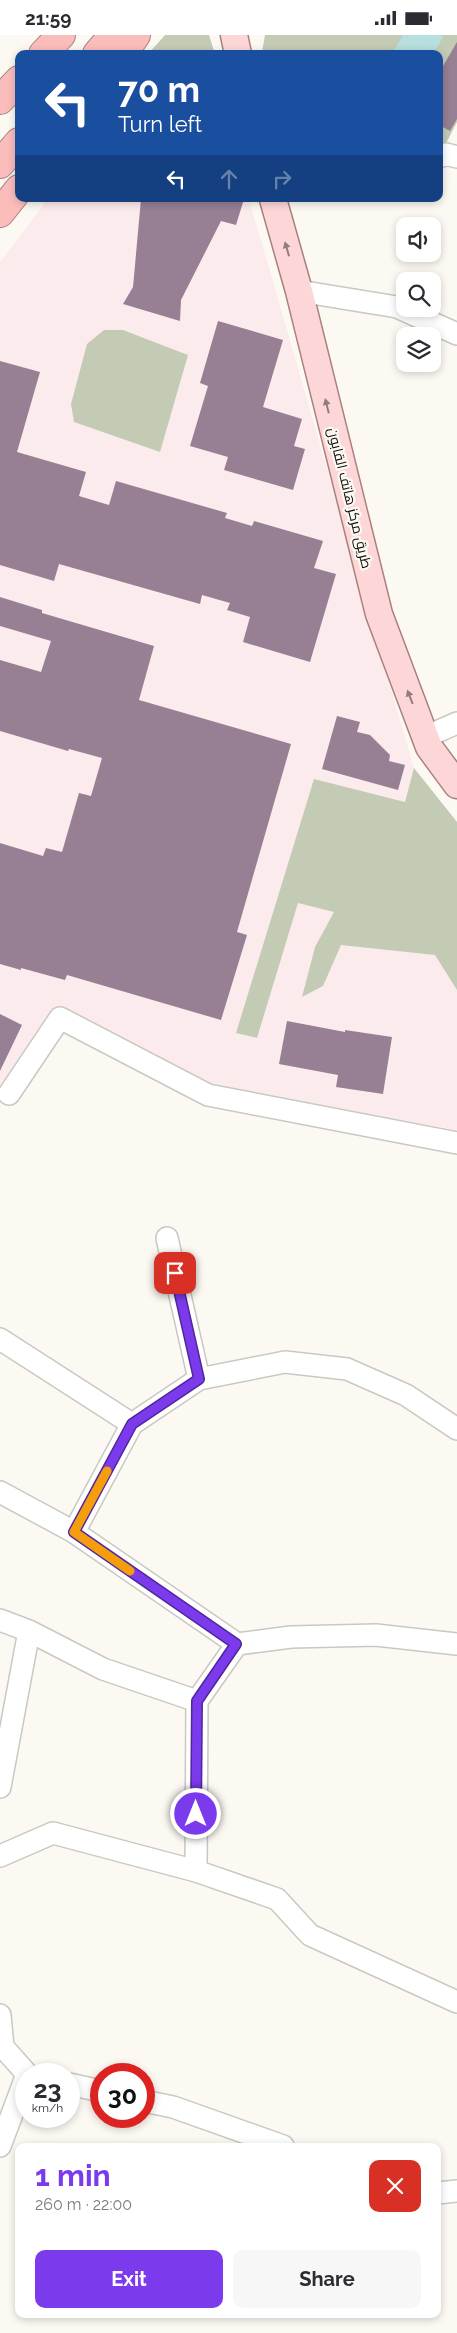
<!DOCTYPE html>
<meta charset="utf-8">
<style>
:root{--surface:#fff;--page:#f7f7f7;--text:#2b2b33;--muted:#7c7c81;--accent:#7c3aed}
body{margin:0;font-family:Raleway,Cairo,sans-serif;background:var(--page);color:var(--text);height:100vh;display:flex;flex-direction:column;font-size:19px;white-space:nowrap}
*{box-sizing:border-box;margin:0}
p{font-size:16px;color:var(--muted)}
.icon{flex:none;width:28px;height:28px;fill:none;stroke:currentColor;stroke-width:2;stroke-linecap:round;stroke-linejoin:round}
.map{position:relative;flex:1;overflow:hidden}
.side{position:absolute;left:15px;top:2108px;width:426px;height:175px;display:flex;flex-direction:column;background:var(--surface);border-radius:10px;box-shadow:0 2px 8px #0003}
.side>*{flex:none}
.banner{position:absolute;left:15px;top:15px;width:428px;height:152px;border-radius:10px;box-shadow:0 2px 8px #0003;background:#1a4fa0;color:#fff;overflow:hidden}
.buttons{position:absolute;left:396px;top:182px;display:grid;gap:10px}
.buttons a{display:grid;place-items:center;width:45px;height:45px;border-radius:10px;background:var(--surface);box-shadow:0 2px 8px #0003;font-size:25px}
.speed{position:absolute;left:15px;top:2028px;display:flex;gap:10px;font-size:25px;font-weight:700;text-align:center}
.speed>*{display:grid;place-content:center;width:65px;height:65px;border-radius:50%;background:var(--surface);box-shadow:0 2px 8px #0003;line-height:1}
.speed small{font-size:12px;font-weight:400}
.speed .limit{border:8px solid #d22;background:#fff;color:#111}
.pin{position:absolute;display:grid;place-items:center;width:42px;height:42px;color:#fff;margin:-21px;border-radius:10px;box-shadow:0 2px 8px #0006}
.me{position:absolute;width:55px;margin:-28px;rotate:0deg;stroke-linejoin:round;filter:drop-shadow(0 0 4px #0008)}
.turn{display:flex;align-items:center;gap:18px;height:105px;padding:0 20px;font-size:22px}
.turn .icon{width:65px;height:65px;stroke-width:2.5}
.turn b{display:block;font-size:35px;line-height:42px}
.lanes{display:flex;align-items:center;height:48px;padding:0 20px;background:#0003;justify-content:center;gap:25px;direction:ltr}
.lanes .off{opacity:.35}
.round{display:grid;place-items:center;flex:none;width:52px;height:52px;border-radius:10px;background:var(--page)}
.head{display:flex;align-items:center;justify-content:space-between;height:85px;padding:0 20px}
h1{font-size:30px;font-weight:700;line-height:38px;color:var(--accent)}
.cta{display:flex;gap:10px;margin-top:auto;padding:10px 20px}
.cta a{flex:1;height:58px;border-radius:10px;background:var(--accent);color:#fff;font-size:20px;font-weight:700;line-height:58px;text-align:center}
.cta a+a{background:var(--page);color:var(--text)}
.status{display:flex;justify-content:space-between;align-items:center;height:35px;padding:0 25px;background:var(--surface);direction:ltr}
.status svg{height:14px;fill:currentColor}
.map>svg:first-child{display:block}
.industrial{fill:#fcebec}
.green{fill:#c4cbb5}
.water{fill:#b7dfde}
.building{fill:#977f94}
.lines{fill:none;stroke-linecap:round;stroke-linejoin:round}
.minor-casing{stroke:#cac8c2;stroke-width:24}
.major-casing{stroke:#a8807e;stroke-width:29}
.highway-casing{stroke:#a8807e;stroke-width:30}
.minor{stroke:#fff;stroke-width:21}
.major{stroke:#fdd7d7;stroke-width:26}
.highway{stroke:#fbbdbc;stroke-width:28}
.oneway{fill:#927d7c}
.route-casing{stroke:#51269a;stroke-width:12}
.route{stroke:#7c3aed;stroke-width:9}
.slow{stroke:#f59e0b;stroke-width:9}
.labels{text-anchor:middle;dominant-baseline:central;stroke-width:4.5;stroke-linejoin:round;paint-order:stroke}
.street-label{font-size:14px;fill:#0f0e0c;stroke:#fcf9f3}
</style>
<div class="status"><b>21:59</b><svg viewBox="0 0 49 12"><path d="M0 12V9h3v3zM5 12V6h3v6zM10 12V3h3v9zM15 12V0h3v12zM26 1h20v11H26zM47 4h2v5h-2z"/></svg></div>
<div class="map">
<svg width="457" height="2298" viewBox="0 0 457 2298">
<rect width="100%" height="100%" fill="#fcf9f3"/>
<path class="industrial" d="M48 164H249L414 733 457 787V1095L271 1062 212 1048 59 971 0 1056V227Z"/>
<path class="green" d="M165 0H209L215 19H148Z
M265 0H457V87L439 122V19H264L262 17Z
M104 295H123L188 320 160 417 74 387 71 369 87 309Z
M414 733 457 787V955L435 920 341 910 323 951 302 962 315 912 334 877 298 868 257 1003 236 998 314 744 405 767Z"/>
<path class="water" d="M403 0H440L443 2 433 19H392Z"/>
<path class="building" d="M457 7V84L450 96 439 90V38Z
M141 164H244L236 190 221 186 181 265 180 286 123 269 133 252Z
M218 286 283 305 263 372 302 384 294 411 305 414 293 455 224 435 228 422 190 411 208 351 200 348Z
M0 326 40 337 17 417 86 437 79 461 109 470 116 446 227 478 225 483 252 491 254 486 323 506 314 533 336 539 310 627 243 607 250 582 227 575 230 568 202 560 200 569 59 529 54 546 0 530Z
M0 562 42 575V578L154 611 139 665 291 709 237 897 247 900 221 985 67 940 65 945 21 933V935L0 929V808L43 821 46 813 62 817 79 758 91 761 102 723 69 714 68 716 0 696V625L41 637 51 606 0 591Z
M337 681 360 687 357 697 370 700 390 720 389 726 405 730 398 755 322 734Z
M0 979 22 990 0 1036Z
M287 986 345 997V995L392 1002 383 1059 336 1052 338 1040 279 1029Z"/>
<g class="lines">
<g class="minor-casing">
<path id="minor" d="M439 122 446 119 457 122
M299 256 397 272 457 299
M425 702 457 688
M9 1059 60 983 208 1060 457 1108
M167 1203 199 1344
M0 1304 132 1389
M0 1457 74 1497 237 1609
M74 1497 132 1389 199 1344 285 1327 347 1334 406 1360 457 1394
M0 1585 29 1596 103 1634 197 1666
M0 1752 29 1596
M0 1821 53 1798 196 1836 277 1864 310 1900 457 1967
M196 1836 197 1666 237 1609 291 1602 376 1600 457 1609
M0 1980 3 2012 27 2039
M69 2049 101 2056
M144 2066 173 2072 283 2111
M0 2111 26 2042
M438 2158 457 2156"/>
</g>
<g class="major-casing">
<path id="major" d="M234 0 238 19
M273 164 299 256 379 579 429 712 457 750"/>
</g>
<g class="highway-casing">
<path id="highway" d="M43 19 61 0
M97 19 113 0
M123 19 136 0
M0 65 19 45
M0 129 19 107
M0 178 19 154"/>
</g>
<use href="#minor" class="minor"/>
<use href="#major" class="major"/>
<use href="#highway" class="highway"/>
</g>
<defs><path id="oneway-solid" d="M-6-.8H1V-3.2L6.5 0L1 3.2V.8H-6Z" transform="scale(1.25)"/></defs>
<g class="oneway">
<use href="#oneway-solid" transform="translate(287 214) rotate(-106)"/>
<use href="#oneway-solid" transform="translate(327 371) rotate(-104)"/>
<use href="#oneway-solid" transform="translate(410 662) rotate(-111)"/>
</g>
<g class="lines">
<g class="route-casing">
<path id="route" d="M175 1238 199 1344 132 1389 74 1497 236 1609 197 1666 196 1779"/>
</g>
<use href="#route" class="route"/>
<path class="slow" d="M107 1436 74 1497 130 1536"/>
</g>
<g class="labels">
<g class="street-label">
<text transform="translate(350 463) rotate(76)">طريق مركز هاتف القابون</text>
</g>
</g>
</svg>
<div class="buttons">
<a><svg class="icon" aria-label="sound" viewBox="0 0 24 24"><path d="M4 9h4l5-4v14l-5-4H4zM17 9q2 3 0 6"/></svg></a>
<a><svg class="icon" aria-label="search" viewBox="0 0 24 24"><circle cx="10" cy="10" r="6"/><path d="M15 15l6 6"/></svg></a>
<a><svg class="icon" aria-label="layers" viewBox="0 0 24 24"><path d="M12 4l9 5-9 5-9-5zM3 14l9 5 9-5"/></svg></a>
</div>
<div class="speed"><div>23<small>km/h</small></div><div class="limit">30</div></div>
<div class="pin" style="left:175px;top:1238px;background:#d93025"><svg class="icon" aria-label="arrive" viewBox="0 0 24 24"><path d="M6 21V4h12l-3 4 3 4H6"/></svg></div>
<svg class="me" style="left:196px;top:1779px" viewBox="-20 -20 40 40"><circle r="17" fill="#7c3aed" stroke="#fff" stroke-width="3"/><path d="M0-11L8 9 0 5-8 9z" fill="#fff"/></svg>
<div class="banner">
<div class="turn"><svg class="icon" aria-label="left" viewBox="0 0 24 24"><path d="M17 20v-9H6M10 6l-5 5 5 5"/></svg><div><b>70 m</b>Turn left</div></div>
<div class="lanes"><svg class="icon" aria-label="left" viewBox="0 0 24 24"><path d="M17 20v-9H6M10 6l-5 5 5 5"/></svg><svg class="icon off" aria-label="ahead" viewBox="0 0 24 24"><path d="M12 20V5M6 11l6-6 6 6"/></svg><svg class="icon off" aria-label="right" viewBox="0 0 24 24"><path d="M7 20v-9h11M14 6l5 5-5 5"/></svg></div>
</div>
<section class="side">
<div class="head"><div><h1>1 min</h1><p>260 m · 22:00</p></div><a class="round" style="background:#d93025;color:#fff"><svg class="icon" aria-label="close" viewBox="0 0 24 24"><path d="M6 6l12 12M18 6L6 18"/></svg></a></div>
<div class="cta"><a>Exit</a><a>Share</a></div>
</section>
</div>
